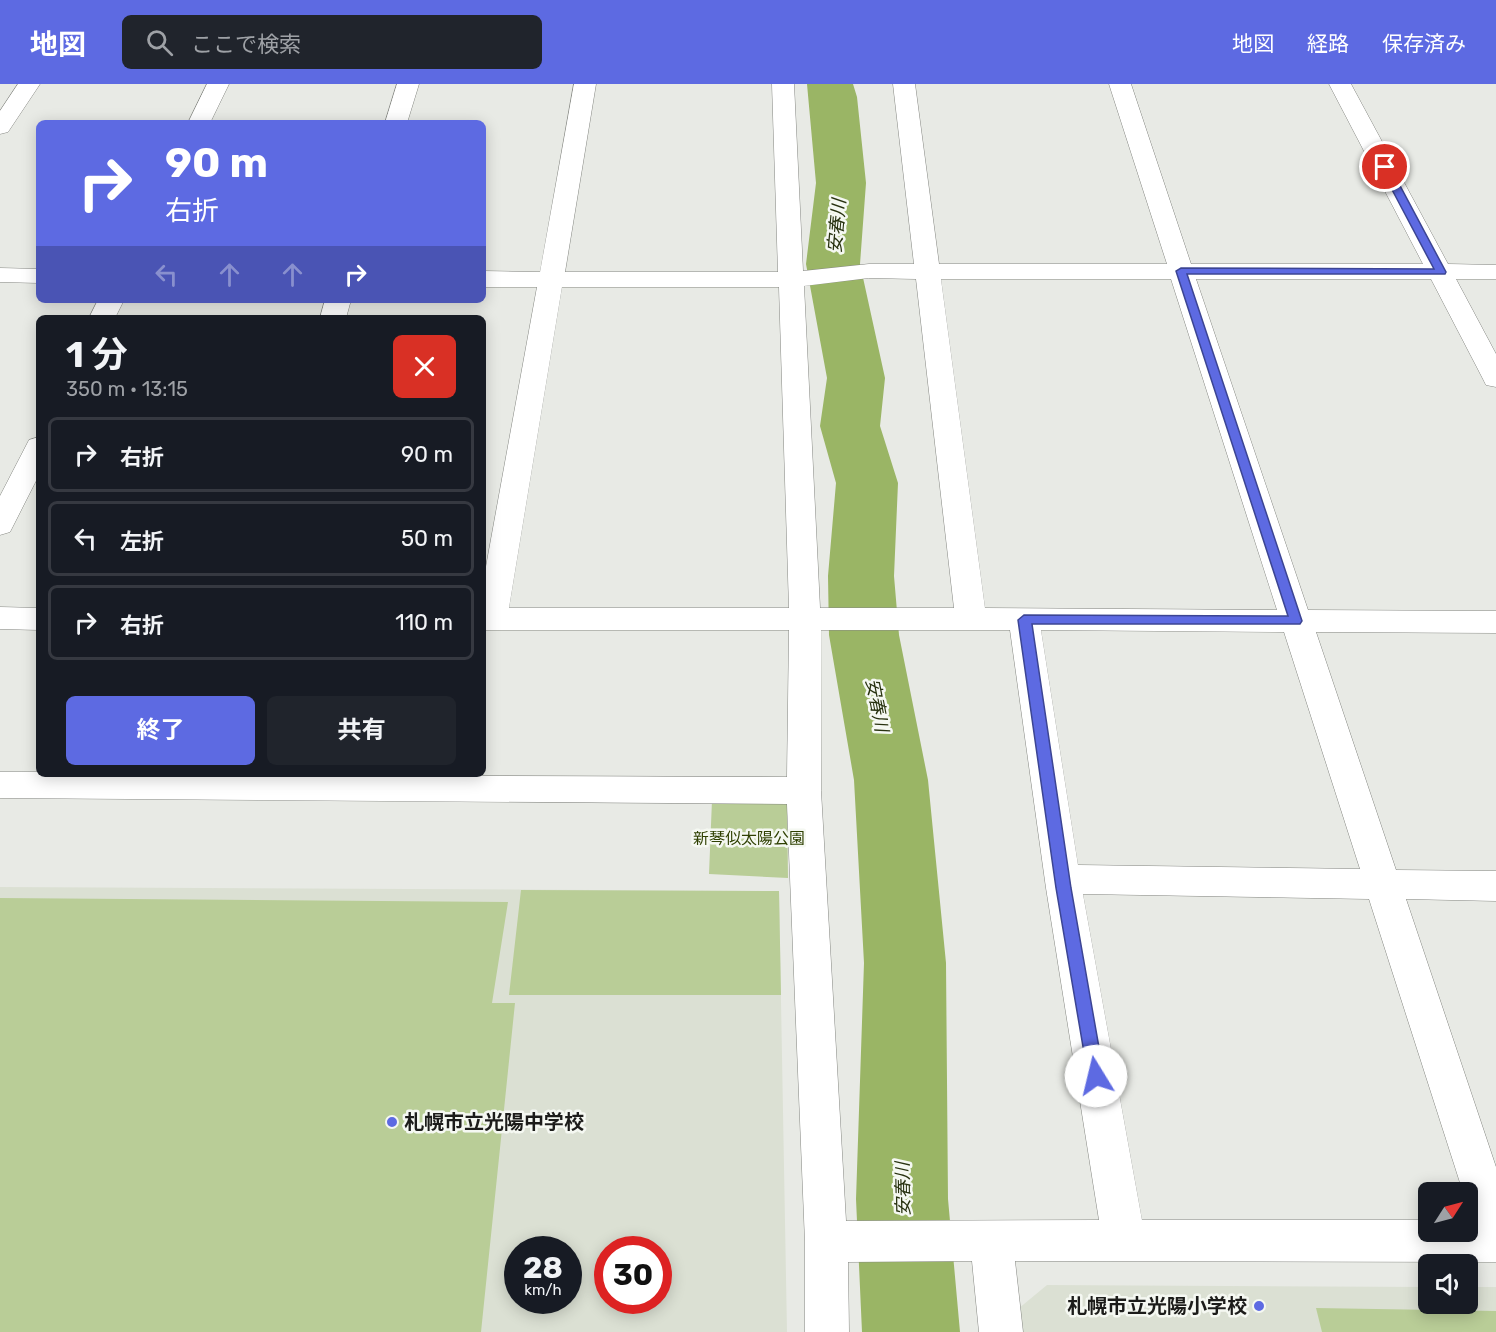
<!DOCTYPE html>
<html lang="ja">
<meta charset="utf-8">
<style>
:root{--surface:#171b24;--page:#20242c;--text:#f1f3f6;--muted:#9ea1a6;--line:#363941;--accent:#5d6ae2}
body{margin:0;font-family:Rubik,"Noto Sans JP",sans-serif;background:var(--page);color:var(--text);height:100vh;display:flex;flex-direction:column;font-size:22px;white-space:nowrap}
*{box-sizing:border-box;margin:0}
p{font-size:20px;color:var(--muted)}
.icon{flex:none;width:33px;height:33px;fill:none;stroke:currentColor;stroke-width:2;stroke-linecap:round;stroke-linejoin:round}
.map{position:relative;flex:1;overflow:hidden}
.sheet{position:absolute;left:36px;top:231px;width:450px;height:462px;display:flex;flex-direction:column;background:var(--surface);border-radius:9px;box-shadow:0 3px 15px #0003}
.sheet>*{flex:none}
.guide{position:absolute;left:36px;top:36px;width:450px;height:183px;border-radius:9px;box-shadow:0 3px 15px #0003;background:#5d6ae2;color:#fff;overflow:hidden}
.needle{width:39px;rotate:54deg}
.tools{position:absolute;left:1418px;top:1098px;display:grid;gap:12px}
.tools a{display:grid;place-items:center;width:60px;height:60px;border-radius:9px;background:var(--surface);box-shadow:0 3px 15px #0003;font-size:30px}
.speed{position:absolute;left:504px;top:1152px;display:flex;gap:12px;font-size:30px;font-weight:700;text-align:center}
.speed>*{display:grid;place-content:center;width:78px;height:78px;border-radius:50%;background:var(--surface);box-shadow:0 3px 15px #0003;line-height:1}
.speed small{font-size:15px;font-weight:400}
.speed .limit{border:9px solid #d22;background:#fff;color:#111}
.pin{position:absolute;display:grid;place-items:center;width:51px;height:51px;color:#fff;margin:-26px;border:3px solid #fff;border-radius:50%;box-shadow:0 2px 6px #0007}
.me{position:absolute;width:66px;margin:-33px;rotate:351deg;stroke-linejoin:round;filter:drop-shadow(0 0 4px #0008)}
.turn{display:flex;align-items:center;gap:21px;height:126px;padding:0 30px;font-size:27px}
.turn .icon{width:78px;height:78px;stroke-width:2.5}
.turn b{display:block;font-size:42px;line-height:51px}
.lanes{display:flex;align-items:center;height:57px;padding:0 30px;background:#0003;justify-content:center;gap:30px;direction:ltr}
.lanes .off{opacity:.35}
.round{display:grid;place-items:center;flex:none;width:63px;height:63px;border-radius:9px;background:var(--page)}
.head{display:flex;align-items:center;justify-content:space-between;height:102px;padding:0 30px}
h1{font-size:36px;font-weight:700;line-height:45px}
.button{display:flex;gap:12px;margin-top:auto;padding:12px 30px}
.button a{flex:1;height:69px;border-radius:9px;background:var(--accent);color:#fff;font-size:24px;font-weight:700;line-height:69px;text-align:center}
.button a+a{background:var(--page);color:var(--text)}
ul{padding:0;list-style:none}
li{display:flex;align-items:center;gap:18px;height:75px;margin:0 12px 9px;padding:0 18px;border:3px solid var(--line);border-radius:9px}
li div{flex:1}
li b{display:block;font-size:22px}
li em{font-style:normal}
header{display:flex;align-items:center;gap:36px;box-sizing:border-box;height:84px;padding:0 30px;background:var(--accent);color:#fff}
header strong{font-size:28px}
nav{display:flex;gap:33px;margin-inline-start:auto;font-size:21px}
.search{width:420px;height:54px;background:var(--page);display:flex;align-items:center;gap:15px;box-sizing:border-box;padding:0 21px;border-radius:9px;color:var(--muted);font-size:22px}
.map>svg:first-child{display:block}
.built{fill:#dbe0d3;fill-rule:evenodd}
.green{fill:#b9cd97}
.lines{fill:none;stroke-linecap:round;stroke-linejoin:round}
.river{fill:#9ab565;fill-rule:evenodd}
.minor-casing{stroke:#858782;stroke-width:1}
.minor{fill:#fff;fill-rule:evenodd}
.route{fill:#5d6ae2;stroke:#3c4593;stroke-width:1.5}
.poi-dot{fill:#5d6ae2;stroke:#f5f8f2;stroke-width:2}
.labels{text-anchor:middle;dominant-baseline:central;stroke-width:5;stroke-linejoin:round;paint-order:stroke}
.park-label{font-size:16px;fill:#2f4002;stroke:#f5f8f2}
.water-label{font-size:18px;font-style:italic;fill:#283210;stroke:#f5f8f2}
.near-poi-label{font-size:20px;font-weight:bold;fill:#1c1c1a;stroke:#f5f8f2;text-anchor:start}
</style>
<header>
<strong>地図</strong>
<div class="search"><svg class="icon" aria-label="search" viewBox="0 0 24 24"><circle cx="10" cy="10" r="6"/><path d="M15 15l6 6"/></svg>ここで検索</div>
<nav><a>地図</a><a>経路</a><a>保存済み</a></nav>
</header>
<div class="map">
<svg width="1496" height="1248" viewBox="0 0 1496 1248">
<rect width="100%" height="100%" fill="#e8eae5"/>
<path class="built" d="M0 803 779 807 787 1248H0ZM518 1166H568V1216H518ZM608 1166H658V1216H608Z
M1047 1201 1428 1203V1220H1467V1203H1496V1248H1020L1018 1225Z"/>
<path class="green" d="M712 716 787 717 788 794 709 790Z
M521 806 779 807 781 911H509Z
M0 814 508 818 492 919H515L481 1248H0Z
M1316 1224 1496 1227V1248H1322Z"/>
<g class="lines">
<path class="river" d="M807 0H853L857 13 866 99 860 180 885 294 880 342 898 399 894 492 899 551 928 696 946 879 948 1115 960 1248H862L856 1115 864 879 854 696 829 551 828 492 836 399 820 342 827 294 806 180 816 99Z"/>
<g class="minor-casing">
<path id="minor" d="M18 0H40L8 48 0 50V27Z
M207 0H229L210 39H188Z
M397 0H419L407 39H385Z
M574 0H596L565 188H778L772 0H794L803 187 869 180H914L893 0H915L939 180H1167L1109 0H1131L1191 180H1423L1329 0H1351L1448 180 1496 181V195H1456L1496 270V303L1486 301 1483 295 1431 195H1196L1308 526 1496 527V549L1316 548 1396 786 1496 787V817L1406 815 1496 1083V1178L1015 1177 1023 1248H979L972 1177 848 1178 849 1248H805V1158L787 720 0 714V688H39V690L787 693 789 546H483V499L537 203H483V187L540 188ZM869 194 916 195 954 524H820L804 202ZM941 195H1171L1277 526 985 524ZM562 203H779L789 524H509ZM821 546H1010L1046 804 1099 1136 846 1137 821 707ZM1041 546 1284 548 1360 785 1078 781ZM1083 810 1369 815 1463 1108H1467V1122L1472 1136H1467V1148H1428V1136H1142Z
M0 184 39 185V199L0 198Z
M98 216H124L115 234H89Z
M325 216H351L346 234H320Z
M39 353V391L10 448 0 451V412L29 356Z
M0 523 39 524V546L0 545Z"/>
</g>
<use href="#minor" class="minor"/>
</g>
<path class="route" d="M1382 81 1390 83 1446 188 1445 190H1187L1302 537 1300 540H1032L1071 804 1104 992 1102 997 1096 999 1090 997 1088 992 1056 804 1018 536 1024 531 1288 532 1176 187 1181 184 1434 185 1380 83Z"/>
<g class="poi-dot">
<circle cx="392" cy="1038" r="6"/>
<circle cx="1259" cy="1222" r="6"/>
</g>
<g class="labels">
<g class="park-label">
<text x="749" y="754">新琴似太陽公園</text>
</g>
<g class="water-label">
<text transform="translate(837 142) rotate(-85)">安春川</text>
<text transform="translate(877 621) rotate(79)">安春川</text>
<text transform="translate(903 1105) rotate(-91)">安春川</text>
</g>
<g class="near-poi-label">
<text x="404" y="1038">札幌市立光陽中学校</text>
<text x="1247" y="1222" text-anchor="end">札幌市立光陽小学校</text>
</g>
</g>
</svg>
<div class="tools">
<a><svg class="needle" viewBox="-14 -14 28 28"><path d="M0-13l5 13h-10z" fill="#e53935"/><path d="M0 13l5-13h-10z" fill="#9ea1a6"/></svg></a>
<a><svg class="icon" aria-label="sound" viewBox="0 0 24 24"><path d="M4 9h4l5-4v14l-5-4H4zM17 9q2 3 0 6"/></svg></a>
</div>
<div class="speed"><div>28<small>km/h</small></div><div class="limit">30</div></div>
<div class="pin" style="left:1385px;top:83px;background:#d93025"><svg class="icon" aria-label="arrive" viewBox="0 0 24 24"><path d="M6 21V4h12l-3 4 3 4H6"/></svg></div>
<svg class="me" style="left:1096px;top:992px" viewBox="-20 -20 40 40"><circle r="19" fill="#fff"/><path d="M0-13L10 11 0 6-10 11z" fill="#5d6ae2"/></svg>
<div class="guide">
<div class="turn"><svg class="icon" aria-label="right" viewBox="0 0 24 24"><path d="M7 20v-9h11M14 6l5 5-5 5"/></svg><div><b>90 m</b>右折</div></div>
<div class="lanes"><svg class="icon off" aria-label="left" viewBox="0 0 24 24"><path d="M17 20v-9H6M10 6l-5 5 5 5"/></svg><svg class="icon off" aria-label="ahead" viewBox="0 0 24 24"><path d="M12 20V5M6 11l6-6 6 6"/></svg><svg class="icon off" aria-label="ahead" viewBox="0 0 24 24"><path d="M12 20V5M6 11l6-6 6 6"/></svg><svg class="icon" aria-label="right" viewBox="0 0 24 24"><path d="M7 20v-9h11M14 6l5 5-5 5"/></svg></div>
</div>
<section class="sheet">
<div class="head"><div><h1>1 分</h1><p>350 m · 13:15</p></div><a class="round" style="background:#d93025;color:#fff"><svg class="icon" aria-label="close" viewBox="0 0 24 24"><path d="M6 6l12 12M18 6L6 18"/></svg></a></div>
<ul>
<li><svg class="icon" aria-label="right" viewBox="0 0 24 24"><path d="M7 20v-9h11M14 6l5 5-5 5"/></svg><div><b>右折</b></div><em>90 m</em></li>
<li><svg class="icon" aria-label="left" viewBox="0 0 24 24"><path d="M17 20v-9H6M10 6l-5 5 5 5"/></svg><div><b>左折</b></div><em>50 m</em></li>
<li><svg class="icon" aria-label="right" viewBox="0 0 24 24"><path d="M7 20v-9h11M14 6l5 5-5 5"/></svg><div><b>右折</b></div><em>110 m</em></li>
</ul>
<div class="button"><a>終了</a><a>共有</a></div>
</section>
</div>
